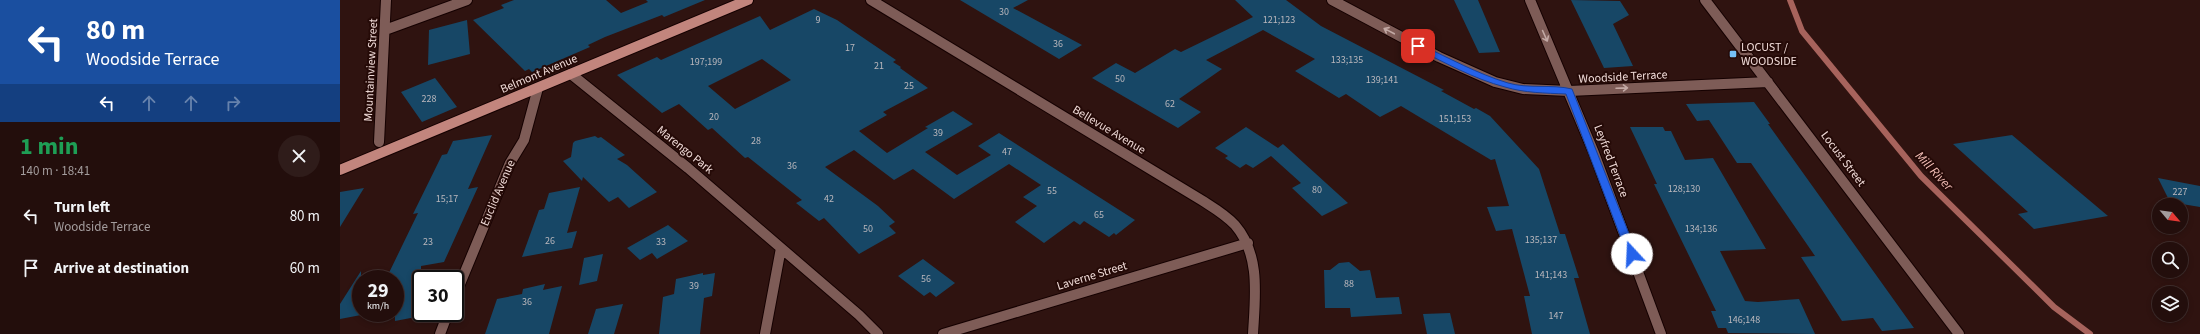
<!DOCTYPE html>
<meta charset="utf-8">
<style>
:root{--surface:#230e0c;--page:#2f1c1a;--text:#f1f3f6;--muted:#a39c9d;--line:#402e2d}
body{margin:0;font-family:"Source Sans 3",sans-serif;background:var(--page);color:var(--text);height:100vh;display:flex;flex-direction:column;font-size:15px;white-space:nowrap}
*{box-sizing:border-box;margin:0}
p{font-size:13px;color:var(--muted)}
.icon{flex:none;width:22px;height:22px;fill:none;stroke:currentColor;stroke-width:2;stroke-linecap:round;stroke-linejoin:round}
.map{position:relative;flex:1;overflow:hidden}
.drawer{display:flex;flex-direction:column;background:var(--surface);width:340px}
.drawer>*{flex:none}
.guide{background:#1a4fa0;color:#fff;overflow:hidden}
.needle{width:26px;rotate:119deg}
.controls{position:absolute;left:1812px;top:198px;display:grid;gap:8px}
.controls a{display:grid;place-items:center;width:36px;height:36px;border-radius:50%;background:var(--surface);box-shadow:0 2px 6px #0003,0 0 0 1px var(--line);font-size:20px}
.speed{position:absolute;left:12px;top:270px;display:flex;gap:8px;font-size:20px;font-weight:700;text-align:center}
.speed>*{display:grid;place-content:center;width:52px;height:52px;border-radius:50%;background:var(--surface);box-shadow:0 2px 6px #0003,0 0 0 1px var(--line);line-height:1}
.speed small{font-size:10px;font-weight:400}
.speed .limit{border:2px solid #111;border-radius:6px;background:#fff;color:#111}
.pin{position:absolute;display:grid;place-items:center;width:34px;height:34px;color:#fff;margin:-17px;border-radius:8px;box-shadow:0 2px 6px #0006}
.me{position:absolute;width:44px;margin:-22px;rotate:340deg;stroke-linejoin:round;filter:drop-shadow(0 0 3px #0008)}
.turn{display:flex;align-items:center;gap:14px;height:84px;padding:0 20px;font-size:18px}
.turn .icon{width:52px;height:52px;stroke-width:2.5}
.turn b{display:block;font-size:28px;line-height:34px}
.lanes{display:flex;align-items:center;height:38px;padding:0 20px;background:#0003;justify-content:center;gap:20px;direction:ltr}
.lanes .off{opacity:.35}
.round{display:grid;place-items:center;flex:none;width:42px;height:42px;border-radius:21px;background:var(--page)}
.head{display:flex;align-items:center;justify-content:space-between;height:68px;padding:0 20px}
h1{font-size:24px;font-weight:700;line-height:30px;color:#1e9e55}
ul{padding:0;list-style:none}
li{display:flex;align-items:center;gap:12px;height:52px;padding:0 20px}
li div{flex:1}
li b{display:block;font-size:15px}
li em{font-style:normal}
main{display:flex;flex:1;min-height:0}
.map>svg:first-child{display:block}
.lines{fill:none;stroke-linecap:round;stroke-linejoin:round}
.stream{stroke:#a7635c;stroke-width:6}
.building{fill:#174766;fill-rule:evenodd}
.minor-casing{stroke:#150101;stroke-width:12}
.major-casing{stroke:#150101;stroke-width:12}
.minor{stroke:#7e5c57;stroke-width:10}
.major{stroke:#c2857d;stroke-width:10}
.oneway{stroke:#c3a9a5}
.route{fill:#2563eb;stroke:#184099}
.poi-dot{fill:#75c0f6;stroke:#250a07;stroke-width:1.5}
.labels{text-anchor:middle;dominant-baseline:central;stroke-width:4;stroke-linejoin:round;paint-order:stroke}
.number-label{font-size:10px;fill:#bab7bc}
.poi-label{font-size:12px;fill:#f1dcd9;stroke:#250a07;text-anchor:start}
.street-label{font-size:12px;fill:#f1dcd9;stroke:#250a07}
.water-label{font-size:13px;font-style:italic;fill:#f5c0b8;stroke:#250a07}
</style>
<main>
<section class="drawer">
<div class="guide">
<div class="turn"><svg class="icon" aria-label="left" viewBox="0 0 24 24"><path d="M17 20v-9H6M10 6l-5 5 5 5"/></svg><div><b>80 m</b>Woodside Terrace</div></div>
<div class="lanes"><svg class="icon" aria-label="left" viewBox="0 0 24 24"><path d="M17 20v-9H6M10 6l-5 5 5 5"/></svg><svg class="icon off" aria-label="ahead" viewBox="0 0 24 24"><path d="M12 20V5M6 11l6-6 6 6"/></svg><svg class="icon off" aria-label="ahead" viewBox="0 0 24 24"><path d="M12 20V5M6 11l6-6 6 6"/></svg><svg class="icon off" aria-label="right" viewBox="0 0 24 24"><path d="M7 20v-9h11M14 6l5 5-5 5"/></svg></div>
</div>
<div class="head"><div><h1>1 min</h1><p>140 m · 18:41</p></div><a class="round"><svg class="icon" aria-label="close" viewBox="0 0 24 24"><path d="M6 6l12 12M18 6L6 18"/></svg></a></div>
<ul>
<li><svg class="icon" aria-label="left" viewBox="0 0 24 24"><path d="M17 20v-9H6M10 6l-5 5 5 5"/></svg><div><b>Turn left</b><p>Woodside Terrace</p></div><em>80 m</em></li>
<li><svg class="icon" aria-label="arrive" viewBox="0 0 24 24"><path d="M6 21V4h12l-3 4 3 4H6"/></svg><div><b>Arrive at destination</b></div><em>60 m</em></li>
</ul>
</section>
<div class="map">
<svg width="1860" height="334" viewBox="0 0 1860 334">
<rect width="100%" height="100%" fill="#2f1310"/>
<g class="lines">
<path class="stream" d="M1450 0 1462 31 1581 176 1714 307 1750 334"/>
</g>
<path class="building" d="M174 0H266L281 13 308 2 306 0H365L324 17 322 15 265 37 248 45 250 47 192 72 189 69 185 71 133 20 164 8 161 5Z
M620 0H688L673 8 742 45 719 59Z
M895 0H946L981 26 1104 90 1101 91 1134 109 1136 108 1150 116 1199 169 1220 234H1225L1239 278H1234L1250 334H1192L1184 296H1190L1172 229 1156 231 1147 207 1169 206 1155 159 1151 160 1061 106 1040 117 1006 94 999 98 955 71 975 59 923 30 866 60 882 69 839 99 861 112 838 128 752 78 776 63 795 73 835 49 841 52 913 17Z
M1114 0H1138L1160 52 1139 53Z
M1231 0 1280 1 1289 15 1273 24 1293 66 1264 68Z
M474 9 497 20 556 60 553 62 561 67 560 68 588 88 543 112 547 115 519 131 547 153 588 128 585 127 613 111 633 124 585 152 617 175 651 155 638 146 659 133 795 220 776 235 774 233 769 237 744 221 740 225 734 221 704 243 675 222 697 206 683 197 701 185 669 164 614 199 573 169 554 180 514 150 485 167 538 206 555 222 549 226 556 233 519 254 484 218 479 221 456 203 462 200 408 157 405 158 372 128 368 130 339 104 322 113 277 75 317 57 321 60 420 16 430 30ZM422 59 451 80 395 109 368 86Z
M127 20 130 54 88 65 89 30Z
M95 78 117 107 82 122 61 92Z
M1414 102 1430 124H1428L1574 328 1542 331 1533 318 1502 321 1461 257 1475 256 1411 163H1397L1369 120 1357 121 1346 104Z
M906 127 938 148 943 144 1008 203 982 216 952 188 961 183 931 156 913 168 906 164 900 168 885 158 888 156 875 148Z
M1290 127H1323L1325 131H1331L1345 160 1373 158 1426 249 1380 251 1405 301 1418 302 1459 299 1475 334 1388 333 1386 328H1378L1371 311H1376L1314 184H1317Z
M152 135 128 189 138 187 104 262 81 266V313L76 317 55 321V279H46L78 213 73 214 102 155 107 154 113 141Z
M1672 135 1768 216 1694 229 1678 214 1688 212 1613 144Z
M255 136 258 138 261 137 285 155 277 159 287 165 317 192 289 208 278 197 269 202 243 177 242 181 223 161 231 157 233 143 235 141Z
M1818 178 1860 186V207L1830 202Z
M240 187 227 233 237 231 232 248 182 257 199 210 204 209 209 193Z
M24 188 0 227V192Z
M328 225 348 241 317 259 312 253 300 260 287 248Z
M263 254 257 281 239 285 244 258Z
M583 259 615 283 596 297 590 292 584 296 558 276Z
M1009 262 1020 271 1030 270 1036 298 1059 297 1062 314 1011 317 1010 308H985L984 270H990L999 263Z
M21 271V315L0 319V304Z
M363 273V275L375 273 372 296 364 298 360 334H319L323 297 334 294 336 279Z
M205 284 203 290 222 286 209 334H145L157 299 182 294 183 289Z
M283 304 274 334H248L256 309Z
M1110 313 1115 334H1087L1083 314Z"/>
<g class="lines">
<g class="minor-casing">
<path id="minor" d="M531 0 863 201C874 208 886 215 895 225 921 255 915 297 913 334
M992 0 1099 57 1155 82 1183 89 1229 91 1428 82
M1190 0 1254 153 1321 334
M1365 0 1619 334
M45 30 127 0
M231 74 348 168 519 315 538 334
M39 142 46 0
M115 296 170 163 184 140 198 88
M100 334 108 313
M425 334 441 248
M603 334 908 243"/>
</g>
<g class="major-casing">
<path id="major" d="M0 170 408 0"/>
</g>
<use href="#minor" class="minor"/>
<use href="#major" class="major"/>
</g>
<defs><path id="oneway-shaft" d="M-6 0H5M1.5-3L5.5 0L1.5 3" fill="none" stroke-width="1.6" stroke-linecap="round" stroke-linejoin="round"/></defs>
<g class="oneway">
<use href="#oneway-shaft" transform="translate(1049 31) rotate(-152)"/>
<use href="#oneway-shaft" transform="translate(1205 36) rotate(66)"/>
<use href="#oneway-shaft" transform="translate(1282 88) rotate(-2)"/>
</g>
<path class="route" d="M1075 45H1081C1109 58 1138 74 1168 83 1189 89 1211 84 1232 89L1297 254 1295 257 1292 258 1287 254 1226 94C1205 93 1185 93 1165 87 1134 79 1104 62 1075 48Z"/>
<rect class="poi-dot" x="1389" y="50" width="8" height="8" rx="2"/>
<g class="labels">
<g class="number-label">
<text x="664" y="12">30</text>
<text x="478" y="20">9</text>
<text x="939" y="20">121;123</text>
<text x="718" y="44">36</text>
<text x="510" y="48">17</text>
<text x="1007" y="60">133;135</text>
<text x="366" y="62">197;199</text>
<text x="539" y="66">21</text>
<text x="780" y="79">50</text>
<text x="1042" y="80">139;141</text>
<text x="569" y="86">25</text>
<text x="89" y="99">228</text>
<text x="830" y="104">62</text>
<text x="374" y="117">20</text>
<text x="1115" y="119">151;153</text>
<text x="598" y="133">39</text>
<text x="416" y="141">28</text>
<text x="667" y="152">47</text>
<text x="452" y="166">36</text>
<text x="1344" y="189">128;130</text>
<text x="977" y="190">80</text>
<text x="712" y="191">55</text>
<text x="1840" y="192">227</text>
<text x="107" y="199">15;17</text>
<text x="489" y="199">42</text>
<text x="759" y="215">65</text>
<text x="528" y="229">50</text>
<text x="1361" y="229">134;136</text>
<text x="1201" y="240">135;137</text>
<text x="210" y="241">26</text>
<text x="88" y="242">23</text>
<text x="321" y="242">33</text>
<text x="1211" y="275">141;143</text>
<text x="586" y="279">56</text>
<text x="1009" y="284">88</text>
<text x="354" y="286">39</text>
<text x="187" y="302">36</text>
<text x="1216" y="316">147</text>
<text x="1404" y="320">146;148</text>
</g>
<g class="poi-label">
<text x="1401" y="47">LOCUST /<tspan x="1401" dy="14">WOODSIDE</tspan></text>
</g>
<g class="street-label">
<text transform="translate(31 70) rotate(-87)">Mountainview Street</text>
<text transform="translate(199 74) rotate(-23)">Belmont Avenue</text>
<text transform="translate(1283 77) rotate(-3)">Woodside Terrace</text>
<text transform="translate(769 130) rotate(31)">Bellevue Avenue</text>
<text transform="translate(345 150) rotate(39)">Marengo Park</text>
<text transform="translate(1503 159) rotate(53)">Locust Street</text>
<text transform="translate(1271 161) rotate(69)">Leyfred Terrace</text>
<text transform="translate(158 193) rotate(-67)">Euclid Avenue</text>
<text transform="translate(752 276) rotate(-17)">Laverne Street</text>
</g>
<g class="water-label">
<text transform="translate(1594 171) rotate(47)">Mill River</text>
</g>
</g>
</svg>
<div class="controls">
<a><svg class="needle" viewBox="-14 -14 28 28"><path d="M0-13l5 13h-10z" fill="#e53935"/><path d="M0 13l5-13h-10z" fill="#a39c9d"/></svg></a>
<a><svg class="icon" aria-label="search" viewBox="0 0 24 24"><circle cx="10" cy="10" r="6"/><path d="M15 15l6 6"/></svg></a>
<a><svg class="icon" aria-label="layers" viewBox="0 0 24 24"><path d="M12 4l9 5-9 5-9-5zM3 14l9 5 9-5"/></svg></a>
</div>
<div class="speed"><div>29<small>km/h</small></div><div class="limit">30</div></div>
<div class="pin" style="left:1078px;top:46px;background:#d93025"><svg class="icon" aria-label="arrive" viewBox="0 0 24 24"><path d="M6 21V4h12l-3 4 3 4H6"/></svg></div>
<svg class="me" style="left:1292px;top:254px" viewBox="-20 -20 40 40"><circle r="19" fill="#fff"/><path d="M0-13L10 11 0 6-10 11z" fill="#2563eb"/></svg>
</div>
</main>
